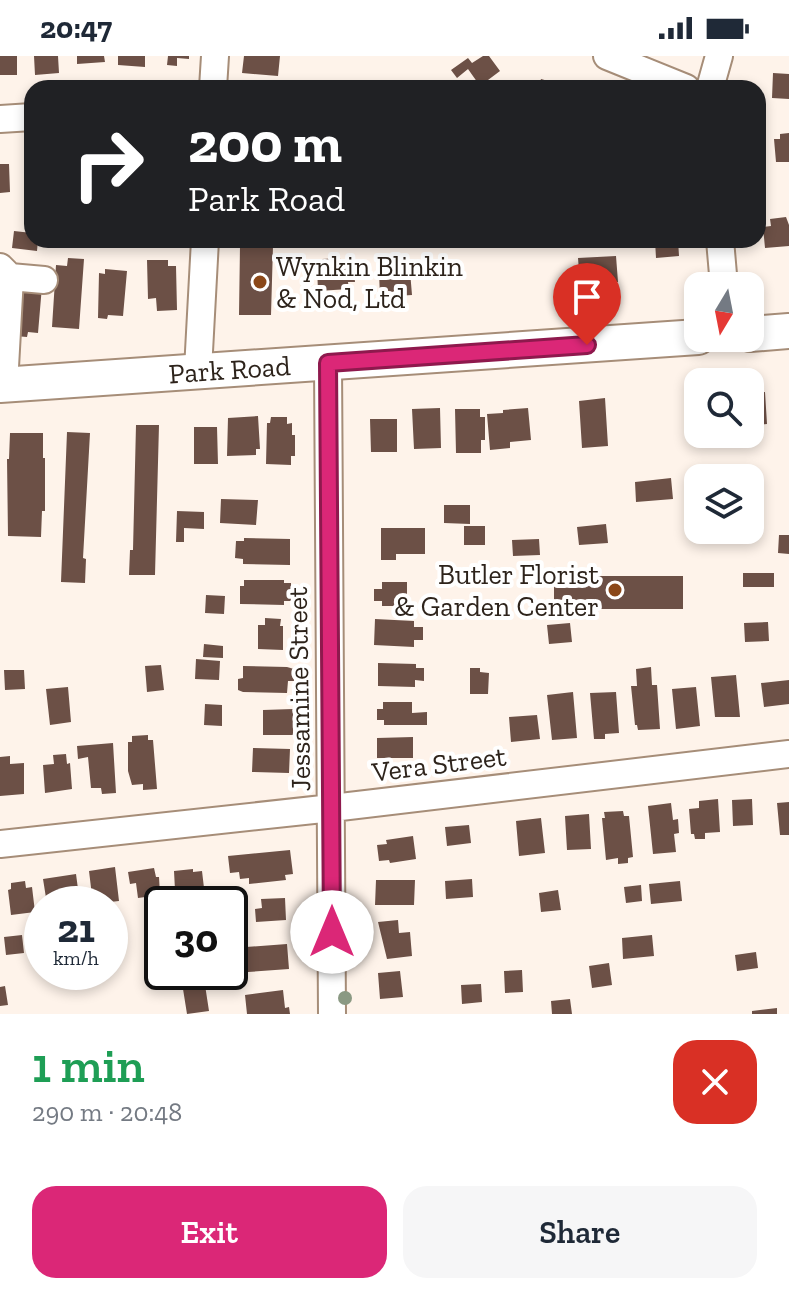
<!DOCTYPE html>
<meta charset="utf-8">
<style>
:root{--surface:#fff;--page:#f6f6f7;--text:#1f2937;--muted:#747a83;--accent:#db2777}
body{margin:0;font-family:"Zilla Slab",serif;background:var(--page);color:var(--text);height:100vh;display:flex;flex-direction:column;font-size:30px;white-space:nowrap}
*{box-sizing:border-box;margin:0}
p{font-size:26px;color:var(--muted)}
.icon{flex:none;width:44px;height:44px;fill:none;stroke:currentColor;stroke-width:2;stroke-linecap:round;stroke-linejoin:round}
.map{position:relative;height:958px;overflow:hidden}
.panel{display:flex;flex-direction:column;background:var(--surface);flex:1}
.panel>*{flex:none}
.hud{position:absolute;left:24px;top:24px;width:742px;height:168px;border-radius:24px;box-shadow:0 4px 12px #0003;background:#202124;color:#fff;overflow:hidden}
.needle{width:52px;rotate:190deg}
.controls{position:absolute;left:684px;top:216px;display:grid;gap:16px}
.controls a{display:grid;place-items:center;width:80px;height:80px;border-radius:16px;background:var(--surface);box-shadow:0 4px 12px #0003;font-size:40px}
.speed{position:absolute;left:24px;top:830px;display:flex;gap:16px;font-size:40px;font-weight:700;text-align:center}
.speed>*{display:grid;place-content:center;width:104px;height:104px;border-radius:50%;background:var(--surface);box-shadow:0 4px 12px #0003;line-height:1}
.speed small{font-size:20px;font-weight:400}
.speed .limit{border:4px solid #111;border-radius:12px;background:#fff;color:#111}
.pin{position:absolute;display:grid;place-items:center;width:68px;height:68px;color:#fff;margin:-82px -34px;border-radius:50% 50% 50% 0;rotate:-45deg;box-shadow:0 0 8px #0007}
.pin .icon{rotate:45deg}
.me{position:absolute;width:88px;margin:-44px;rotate:0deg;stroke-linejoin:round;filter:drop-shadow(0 0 6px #0008)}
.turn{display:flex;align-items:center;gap:28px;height:168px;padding:0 32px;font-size:36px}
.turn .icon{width:104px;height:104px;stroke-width:2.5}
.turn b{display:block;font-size:56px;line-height:68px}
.round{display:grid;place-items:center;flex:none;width:84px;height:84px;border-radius:24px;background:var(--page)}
.head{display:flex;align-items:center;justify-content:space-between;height:136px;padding:0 32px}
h1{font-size:48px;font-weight:600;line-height:60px;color:#1e9e55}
.cta{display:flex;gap:16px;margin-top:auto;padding:16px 32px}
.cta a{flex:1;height:92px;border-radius:24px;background:var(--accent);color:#fff;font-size:32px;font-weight:600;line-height:92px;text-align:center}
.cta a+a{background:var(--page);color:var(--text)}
.status{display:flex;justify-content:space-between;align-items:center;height:56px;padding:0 40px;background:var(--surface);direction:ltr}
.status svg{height:22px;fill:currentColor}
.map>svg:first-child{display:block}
.building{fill:#6c5046}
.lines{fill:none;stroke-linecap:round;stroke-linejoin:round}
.minor-casing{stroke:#a68d78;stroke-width:30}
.major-casing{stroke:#a68d78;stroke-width:38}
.minor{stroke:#fff;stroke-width:26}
.major{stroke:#fff;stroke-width:34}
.tree{fill:#8a9983}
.route-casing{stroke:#8e194d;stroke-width:20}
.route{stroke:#db2777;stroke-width:14}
.poi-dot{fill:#8b4819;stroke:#fff;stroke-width:3}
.labels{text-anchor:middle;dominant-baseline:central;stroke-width:8;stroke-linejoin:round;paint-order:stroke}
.poi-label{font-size:28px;fill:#2d231b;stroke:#fff;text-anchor:start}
.street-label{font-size:28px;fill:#2d231b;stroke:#fff}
</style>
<div class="status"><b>20:47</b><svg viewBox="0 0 49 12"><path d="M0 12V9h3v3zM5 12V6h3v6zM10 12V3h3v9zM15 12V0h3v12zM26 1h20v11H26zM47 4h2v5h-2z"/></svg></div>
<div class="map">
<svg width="789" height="958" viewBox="0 0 789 958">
<rect width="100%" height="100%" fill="#fef3ea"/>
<path class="building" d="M0 0H17V19H0Z
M34 0H58L59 17 35 19Z
M77 0H104L105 6 77 8Z
M118 0H145V11L118 9Z
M168 0H189V3L177 2V10L167 9Z
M244 0H280L278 20 242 17Z
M483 0H489L500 15 480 30 468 13 457 22 451 14 468 2 472 7Z
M773 17 789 18V43L772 42Z
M541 23 562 29 561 32H538Z
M242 27 276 30 275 32H242Z
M789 77V106H776L774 83H780V78Z
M28 102H32V144H25Z
M0 108H9L10 136 0 137Z
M786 161 789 169V190L765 192 763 171 771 170 770 163Z
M14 175 32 177V184H38L37 195 12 192Z
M140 184H159L158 191 139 189Z
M655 184H678L679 200 656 202Z
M240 190H273L271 259H239Z
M616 200 618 226 580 228 578 202Z
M68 202 84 203 79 273 52 271 56 209 67 210Z
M340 202 341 209H347V216H354L355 226H348L349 233 318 235 317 211 323 210 322 203Z
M147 204H168V210H176L177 254 157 255 156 242 148 243Z
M105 213 127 215 123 260 108 259 107 263 98 262 99 217 105 218Z
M410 215 412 239 380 241 379 216Z
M16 228 42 230 38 277 28 276 27 281 15 280Z
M765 336 767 368 756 369V377H750V337Z
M605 342 608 390 582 392 579 345Z
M440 352 441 392 414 393 412 353Z
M528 352 531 384 510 386V392L490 394 487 358 503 357V354Z
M455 353H480V361H485V384H481V397H456Z
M690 358H698V380H692Z
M258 360 260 393H256V399L227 400 228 362Z
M271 361H287V368L292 367V379H295V400H291V409L266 408 267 367H270Z
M370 363H397V396H371Z
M136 369H159L155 519H129L130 494H133Z
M194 371H217L218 408H194Z
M67 376 90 377 83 502 86 503 85 527 61 526Z
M10 377H43V402H45V455H42L41 481 8 480 7 403H9Z
M671 422 673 443 636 446 635 426Z
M221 443 258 444 256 469 220 467Z
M444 449H470V468L444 467Z
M177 455 204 456V473L184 472V486H176Z
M606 468 608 487 579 489 577 471Z
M464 470H485V489H464Z
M381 472H425V498H396V504H381Z
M779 479H789V498L778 497Z
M244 482 290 483V509L243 508V503L235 502 236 485H244Z
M539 483 540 499 513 500 512 484Z
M743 517H774V531H743Z
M585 520H683V553H554V530L585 531Z
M244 524H284V527H291V545H284V549L240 548V530H244Z
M382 526H407V550H382V545H374V533H382Z
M206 539 225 540 224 558 205 557Z
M265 562 281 563 280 570H283V594L258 593V569H265Z
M375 563 414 565V571H423V584H414V591L374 589Z
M768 566 769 585 745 586 744 567Z
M570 567 572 586 549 588 547 569Z
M204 588 223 590V602L203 601Z
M196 603 220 605 219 624 195 623Z
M378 607 416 608V612H424V625L415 624V631L378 630Z
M161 609 164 634 147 636 145 610Z
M243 610 287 611 294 613V625H288L287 637 243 636 238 634V623L243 622Z
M651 611 652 629H657L660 673 638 674 637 669H635L631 630H637L636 613Z
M470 612H480V616L489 617 488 638H470Z
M4 614H24L25 633 5 634Z
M736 619 740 661H715L711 621Z
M789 624V648L764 651 761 627Z
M68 631 71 666 50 669 46 633Z
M696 631 700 670 676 673 672 633Z
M573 636 577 682 552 684 547 639Z
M616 636 619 677 605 678V683H594L590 637Z
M383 646H412V657L427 656V669H384V664H377V653H383Z
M205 648 222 649V670L204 669Z
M293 653V679H263V654Z
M537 659 540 683 511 686 509 661Z
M148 679V684H153L157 733 143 734V728L132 729 128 715V686H132V680Z
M413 681V702H377V682Z
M113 687 116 737 102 738 101 732H91L88 701 78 703 77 690Z
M253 692 290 693 289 717 252 716Z
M66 698 67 708 70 707 72 733 45 737 43 709 54 708 53 699Z
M10 700V708L24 707V738L0 740V701Z
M718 743 720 776 705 777V783H695L694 778H691L689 753 699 752V745Z
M752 743 753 769 733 770 732 744Z
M789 746V779H780L777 747Z
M671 747 673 764 678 763 679 777 674 778 676 796 653 798 648 750Z
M623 755 624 760H629L633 801 628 802V807L618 808V802L606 804 602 762H605L604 756Z
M589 758 591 793 567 794 565 760Z
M541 762 545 797 519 800 516 765Z
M469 769 471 787 447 790 445 771Z
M413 780 416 803 390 807 389 804 379 805 377 789 387 788 386 784Z
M290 794 293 818 285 819 286 824 249 828V822L240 823 239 816 230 817 228 800Z
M115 811 119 845 93 848 89 815Z
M154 812 156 821H159L160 839 138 842 136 827 130 828 128 816Z
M193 813V816L202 815 204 832 175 834 174 815Z
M76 818 80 848H47L43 823Z
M472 823 473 841 446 843 445 825Z
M376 824H415L414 849H375Z
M25 825 26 832 32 831 35 856 11 859 8 834 11 833V827Z
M680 825 682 845 651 848 649 828Z
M641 829 642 845 626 847 624 831Z
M558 834 561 854 541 856 539 837Z
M285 842 286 864 256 866 255 853 262 852 261 843Z
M398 864 399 877 410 876 412 900 387 903 378 866Z
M22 879 24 897 6 899 4 881Z
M652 879 654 900 623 903 622 882Z
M287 888 289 913 248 916 246 891Z
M756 896 758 912 737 915 735 899Z
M609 907 612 929 592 932 589 910Z
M522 914 523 936 505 937 504 915Z
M400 915 403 941 380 943 378 917Z
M481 928 482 946 462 948 461 929Z
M205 929 209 955 187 958 183 933Z
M5 930 8 949 0 950V931Z
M283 934 285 952 289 951 290 958H247L245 939Z
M570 943 572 958H552L551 945Z
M777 952V958H752V955Z"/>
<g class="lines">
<g class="minor-casing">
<path id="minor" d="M607 0 686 32
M213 32 215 0
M710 32 719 0
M0 63 32 61
M720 184 724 230
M0 211 10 221 4 329
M10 221 44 224
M328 307 332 958
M198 314 205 184
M0 788 332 752 789 698"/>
</g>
<g class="major-casing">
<g id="major">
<path d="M750 278 789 275"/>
<path id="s1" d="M0 329 698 281"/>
</g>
</g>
<use href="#minor" class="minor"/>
<use href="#major" class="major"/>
</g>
<circle class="tree" cx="345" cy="942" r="7"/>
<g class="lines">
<g class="route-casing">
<path id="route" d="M332 876 328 307 587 289"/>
</g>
<use href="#route" class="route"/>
</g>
<g class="poi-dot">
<circle cx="260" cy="226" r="8"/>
<circle cx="615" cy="534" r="8"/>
</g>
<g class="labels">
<g class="poi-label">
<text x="276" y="210">Wynkin Blinkin<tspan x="276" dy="32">&amp; Nod, Ltd</tspan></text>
<text x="599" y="518" text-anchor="end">Butler Florist<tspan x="599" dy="32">&amp; Garden Center</tspan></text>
</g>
<g class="street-label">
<text stroke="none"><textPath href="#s1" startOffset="230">Park Road</textPath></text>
<text transform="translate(299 633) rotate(-91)">Jessamine Street</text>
<text transform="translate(439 708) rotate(-7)">Vera Street</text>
</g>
</g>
</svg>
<div class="controls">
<a><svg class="needle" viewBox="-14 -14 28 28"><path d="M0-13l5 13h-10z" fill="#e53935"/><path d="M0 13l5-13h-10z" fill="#747a83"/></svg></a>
<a><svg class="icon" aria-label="search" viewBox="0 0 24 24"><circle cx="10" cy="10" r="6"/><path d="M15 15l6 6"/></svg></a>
<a><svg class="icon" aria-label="layers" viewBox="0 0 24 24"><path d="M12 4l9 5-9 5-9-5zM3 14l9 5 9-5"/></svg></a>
</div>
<div class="speed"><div>21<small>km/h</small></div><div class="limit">30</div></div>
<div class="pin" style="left:587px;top:289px;background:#d93025"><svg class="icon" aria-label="arrive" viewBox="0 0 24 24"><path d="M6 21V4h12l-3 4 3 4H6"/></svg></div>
<svg class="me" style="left:332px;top:876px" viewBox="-20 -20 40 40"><circle r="19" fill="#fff"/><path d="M0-13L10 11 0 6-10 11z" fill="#db2777"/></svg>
<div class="hud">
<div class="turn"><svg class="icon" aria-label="right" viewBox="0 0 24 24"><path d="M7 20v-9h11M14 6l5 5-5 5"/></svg><div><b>200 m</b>Park Road</div></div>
</div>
</div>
<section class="panel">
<div class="head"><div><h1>1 min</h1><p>290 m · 20:48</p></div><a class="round" style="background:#d93025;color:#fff"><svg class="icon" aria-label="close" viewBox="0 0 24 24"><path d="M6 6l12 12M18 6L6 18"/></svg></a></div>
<div class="cta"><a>Exit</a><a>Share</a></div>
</section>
